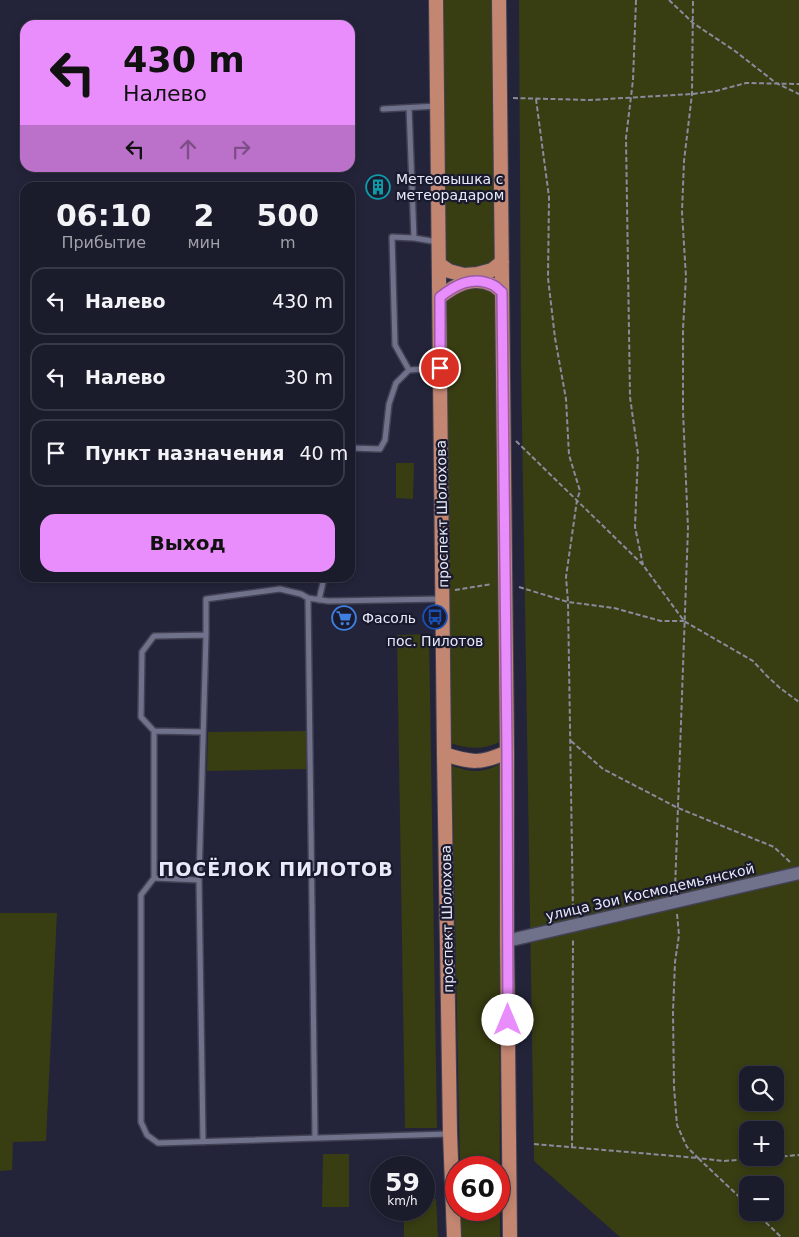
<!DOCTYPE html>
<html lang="ru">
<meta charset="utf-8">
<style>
:root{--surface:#1a1b2b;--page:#272837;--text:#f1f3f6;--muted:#9fa1a9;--line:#383947;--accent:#ea8dfc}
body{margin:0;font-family:"DejaVu Sans",sans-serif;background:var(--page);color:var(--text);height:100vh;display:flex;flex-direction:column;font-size:19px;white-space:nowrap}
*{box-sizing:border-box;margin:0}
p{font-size:16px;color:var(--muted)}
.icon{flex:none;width:28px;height:28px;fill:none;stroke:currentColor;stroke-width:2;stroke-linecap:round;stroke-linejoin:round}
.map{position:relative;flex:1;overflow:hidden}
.drawer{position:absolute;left:20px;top:182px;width:335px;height:400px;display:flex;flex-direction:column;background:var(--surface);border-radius:15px;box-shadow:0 2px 8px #0003,0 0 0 1px var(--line)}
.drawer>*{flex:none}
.banner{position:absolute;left:20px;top:20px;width:335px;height:152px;border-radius:15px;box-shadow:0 2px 8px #0003,0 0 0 1px var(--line);background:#ea8dfc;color:#111;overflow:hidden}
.controls{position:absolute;left:739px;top:1066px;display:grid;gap:10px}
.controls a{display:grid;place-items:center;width:45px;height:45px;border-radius:10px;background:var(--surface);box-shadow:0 2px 8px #0003,0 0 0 1px var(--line);font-size:25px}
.speed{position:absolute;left:370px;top:1156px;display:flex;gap:10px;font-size:25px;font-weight:700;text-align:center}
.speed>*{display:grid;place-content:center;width:65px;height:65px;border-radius:50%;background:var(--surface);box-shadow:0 2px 8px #0003,0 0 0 1px var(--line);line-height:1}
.speed small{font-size:12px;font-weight:400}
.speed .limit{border:8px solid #d22;background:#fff;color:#111}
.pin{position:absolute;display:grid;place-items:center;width:42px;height:42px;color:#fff;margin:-21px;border:2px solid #fff;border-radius:50%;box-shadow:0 1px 5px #0007}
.me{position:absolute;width:55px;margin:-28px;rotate:0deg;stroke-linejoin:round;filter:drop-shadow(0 0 4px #0008)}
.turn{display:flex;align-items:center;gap:18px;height:105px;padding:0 20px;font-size:22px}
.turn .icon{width:65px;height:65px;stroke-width:2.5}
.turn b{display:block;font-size:35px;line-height:42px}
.lanes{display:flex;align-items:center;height:48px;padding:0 20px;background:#0003;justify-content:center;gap:25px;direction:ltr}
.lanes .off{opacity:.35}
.eta{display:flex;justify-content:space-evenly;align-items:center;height:85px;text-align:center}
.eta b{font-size:30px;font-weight:700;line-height:35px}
.primary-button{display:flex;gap:10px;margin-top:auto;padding:10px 20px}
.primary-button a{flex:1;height:58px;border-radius:15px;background:var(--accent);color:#111;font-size:20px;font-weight:700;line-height:58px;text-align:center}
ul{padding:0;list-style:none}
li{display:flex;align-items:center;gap:15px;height:68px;margin:0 10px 8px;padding:0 10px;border:2px solid var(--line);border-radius:15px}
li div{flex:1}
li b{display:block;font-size:19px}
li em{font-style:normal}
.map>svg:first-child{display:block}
.green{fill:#383d12;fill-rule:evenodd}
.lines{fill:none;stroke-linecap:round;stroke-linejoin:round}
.service-casing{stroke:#424154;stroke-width:8}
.tertiary-casing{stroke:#424154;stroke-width:15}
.primary-casing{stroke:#424154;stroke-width:16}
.path{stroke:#8a8b9d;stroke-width:2;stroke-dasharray:5 2.5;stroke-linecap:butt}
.service{stroke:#70728b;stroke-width:5}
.tertiary{stroke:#70728b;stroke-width:12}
.primary{stroke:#c28671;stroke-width:14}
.route-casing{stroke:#985ca4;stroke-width:12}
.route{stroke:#ea8dfc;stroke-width:9}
.labels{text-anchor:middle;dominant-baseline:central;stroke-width:4.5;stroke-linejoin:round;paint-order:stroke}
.poi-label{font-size:14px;fill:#e9eaf9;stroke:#1a1a2f;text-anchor:start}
.street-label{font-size:14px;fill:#e9eaf9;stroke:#1a1a2f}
.district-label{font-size:19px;font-weight:bold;letter-spacing:1px;fill:#e9eaf9;stroke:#1a1a2f}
</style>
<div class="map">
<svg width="799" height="1237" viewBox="0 0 799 1237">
<rect width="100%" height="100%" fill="#232439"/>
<path class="green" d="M442 0H493L496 260 490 265 463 270 445 262Z
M519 0H799V1237H620L534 1161 521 363ZM748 1075H775V1102H748ZM748 1130H775V1158H748ZM748 1185H775V1212H748Z
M478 287 491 291 496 295 500 742C482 750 469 749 450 743L445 300 465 288Z
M396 463H414L413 499 396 498Z
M429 634 437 1128H405L397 635Z
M306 731V769L207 771 208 732Z
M499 764 500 1237H461V1210H499V1168L460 1167 452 766C471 772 482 774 499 764Z
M0 913H57L46 1141 13 1142 12 1170 0 1171Z
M323 1154H349V1207H322Z
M424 1198 436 1199 438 1237H404V1210H424Z"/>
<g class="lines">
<g class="service-casing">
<path id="service" d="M409 108 414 238
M383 109 437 106
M409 370 395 345 392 237 414 238 438 242
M350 448 380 449 385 440 389 404 396 383 409 370 440 368
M308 598 315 1138
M319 600 324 578
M206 635 154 636 142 652 141 717 154 731V878L141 895V1122L147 1135 158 1143 448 1134
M154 731 203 732
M154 878 199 880
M203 1142 199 880 206 635V599L280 589 301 594 308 598 328 601 442 599"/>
</g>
<g class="tertiary-casing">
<path id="tertiary" d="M507 941 799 873"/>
</g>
<g class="primary-casing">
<path id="primary" d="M436 0 444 754 450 1133 454 1237
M499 0 507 752V941L510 1237
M439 264 449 271 464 275 477 274 492 270 502 262
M440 297C455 285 473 275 493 285 496 286 499 290 502 292
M444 754C471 763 481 764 507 752"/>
</g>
<path class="path" d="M636 0 633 80 626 138 630 397 638 454 635 527 643 565
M669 0 693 23 735 51 776 83 799 94
M513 98 590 100 692 94 716 91 746 83 799 84
M536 99 549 197 548 278 555 338 566 399 569 455 580 491 577 500 566 577 568 602 573 914
M516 441 643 565 684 621 753 661 767 676 780 688 799 702
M519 587 568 602 614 608 661 621H684
M455 590 492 584
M571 741 603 769 678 808 774 847 790 862
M675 890 688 528 683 411V329L686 277 682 212 684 161 692 94 693 0
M677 914 679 935 675 962 673 1012 674 1087 677 1125 687 1147 698 1158 723 1161 765 1158
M534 1144 698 1158 748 1205
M572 1148 573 938
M775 1157 799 1155
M755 1212 781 1237"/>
<use href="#service" class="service"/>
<use href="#tertiary" class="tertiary"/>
<use href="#primary" class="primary"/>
</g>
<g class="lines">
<g class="route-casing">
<path id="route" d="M440 368V297C455 285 473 275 493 285 496 286 499 290 502 292L507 752 508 1020"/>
</g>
<use href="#route" class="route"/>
</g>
<defs>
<g id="building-ring" transform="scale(1.25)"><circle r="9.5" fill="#1a1a2f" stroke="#0f9aa8" stroke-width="1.5"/><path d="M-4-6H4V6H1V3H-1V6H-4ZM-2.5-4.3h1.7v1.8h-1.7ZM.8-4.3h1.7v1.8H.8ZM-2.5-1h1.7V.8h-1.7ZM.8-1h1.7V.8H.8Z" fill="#0f9aa8"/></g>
<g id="bus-ring" transform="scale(1.25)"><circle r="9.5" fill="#1a1a2f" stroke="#1a4fb4" stroke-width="1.5"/><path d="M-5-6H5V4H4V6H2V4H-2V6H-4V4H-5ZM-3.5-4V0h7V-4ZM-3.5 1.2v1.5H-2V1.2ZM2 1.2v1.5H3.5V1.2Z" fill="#1a4fb4"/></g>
<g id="supermarket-ring" transform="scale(1.25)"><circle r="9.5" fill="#1a1a2f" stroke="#3f7fe0" stroke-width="1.5"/><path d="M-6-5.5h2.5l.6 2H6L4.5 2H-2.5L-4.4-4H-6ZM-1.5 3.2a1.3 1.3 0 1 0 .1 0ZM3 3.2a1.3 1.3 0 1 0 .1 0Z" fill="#3f7fe0"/></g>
</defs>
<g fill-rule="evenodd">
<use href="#building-ring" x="378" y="187"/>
<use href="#bus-ring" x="435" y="617"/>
<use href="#supermarket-ring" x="344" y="618"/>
</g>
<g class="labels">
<g class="poi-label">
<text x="396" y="179">Метеовышка с<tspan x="396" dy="16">метеорадаром</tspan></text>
<text x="362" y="618">Фасоль</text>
<text x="435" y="641" text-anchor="middle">пос. Пилотов</text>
</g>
<g class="street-label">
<text transform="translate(442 514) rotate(-91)">проспект Шолохова</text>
<text transform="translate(650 892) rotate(-13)">улица Зои Космодемьянской</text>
<text transform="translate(447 919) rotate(-91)">проспект Шолохова</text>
</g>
<g class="district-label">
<text x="276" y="869">ПОСЁЛОК ПИЛОТОВ</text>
</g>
</g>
</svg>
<div class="controls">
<a><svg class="icon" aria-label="search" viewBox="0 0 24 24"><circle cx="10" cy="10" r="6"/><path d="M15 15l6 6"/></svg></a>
<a>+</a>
<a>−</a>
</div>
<div class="speed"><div>59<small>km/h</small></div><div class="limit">60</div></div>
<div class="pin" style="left:440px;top:368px;background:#d93025"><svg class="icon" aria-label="arrive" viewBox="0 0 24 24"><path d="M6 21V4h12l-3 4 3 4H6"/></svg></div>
<svg class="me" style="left:508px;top:1020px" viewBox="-20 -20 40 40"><circle r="19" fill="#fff"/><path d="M0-13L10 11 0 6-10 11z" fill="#ea8dfc"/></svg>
<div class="banner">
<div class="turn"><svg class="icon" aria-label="left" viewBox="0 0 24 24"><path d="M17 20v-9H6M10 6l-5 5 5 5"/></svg><div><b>430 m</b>Налево</div></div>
<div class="lanes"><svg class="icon" aria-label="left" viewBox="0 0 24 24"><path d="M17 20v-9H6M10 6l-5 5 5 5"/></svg><svg class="icon off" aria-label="ahead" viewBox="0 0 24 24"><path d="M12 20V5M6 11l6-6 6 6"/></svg><svg class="icon off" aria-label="right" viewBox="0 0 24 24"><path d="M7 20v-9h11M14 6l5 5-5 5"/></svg></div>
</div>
<section class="drawer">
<div class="eta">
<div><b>06:10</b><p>Прибытие</p></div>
<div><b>2</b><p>мин</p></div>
<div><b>500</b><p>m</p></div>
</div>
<ul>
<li><svg class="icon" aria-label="left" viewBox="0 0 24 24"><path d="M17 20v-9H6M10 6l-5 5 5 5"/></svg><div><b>Налево</b></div><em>430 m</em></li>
<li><svg class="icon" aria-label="left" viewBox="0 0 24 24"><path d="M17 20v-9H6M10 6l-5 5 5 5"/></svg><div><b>Налево</b></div><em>30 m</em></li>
<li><svg class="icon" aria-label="arrive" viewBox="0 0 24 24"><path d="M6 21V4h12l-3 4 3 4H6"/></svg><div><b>Пункт назначения</b></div><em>40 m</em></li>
</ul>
<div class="primary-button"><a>Выход</a></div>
</section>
</div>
